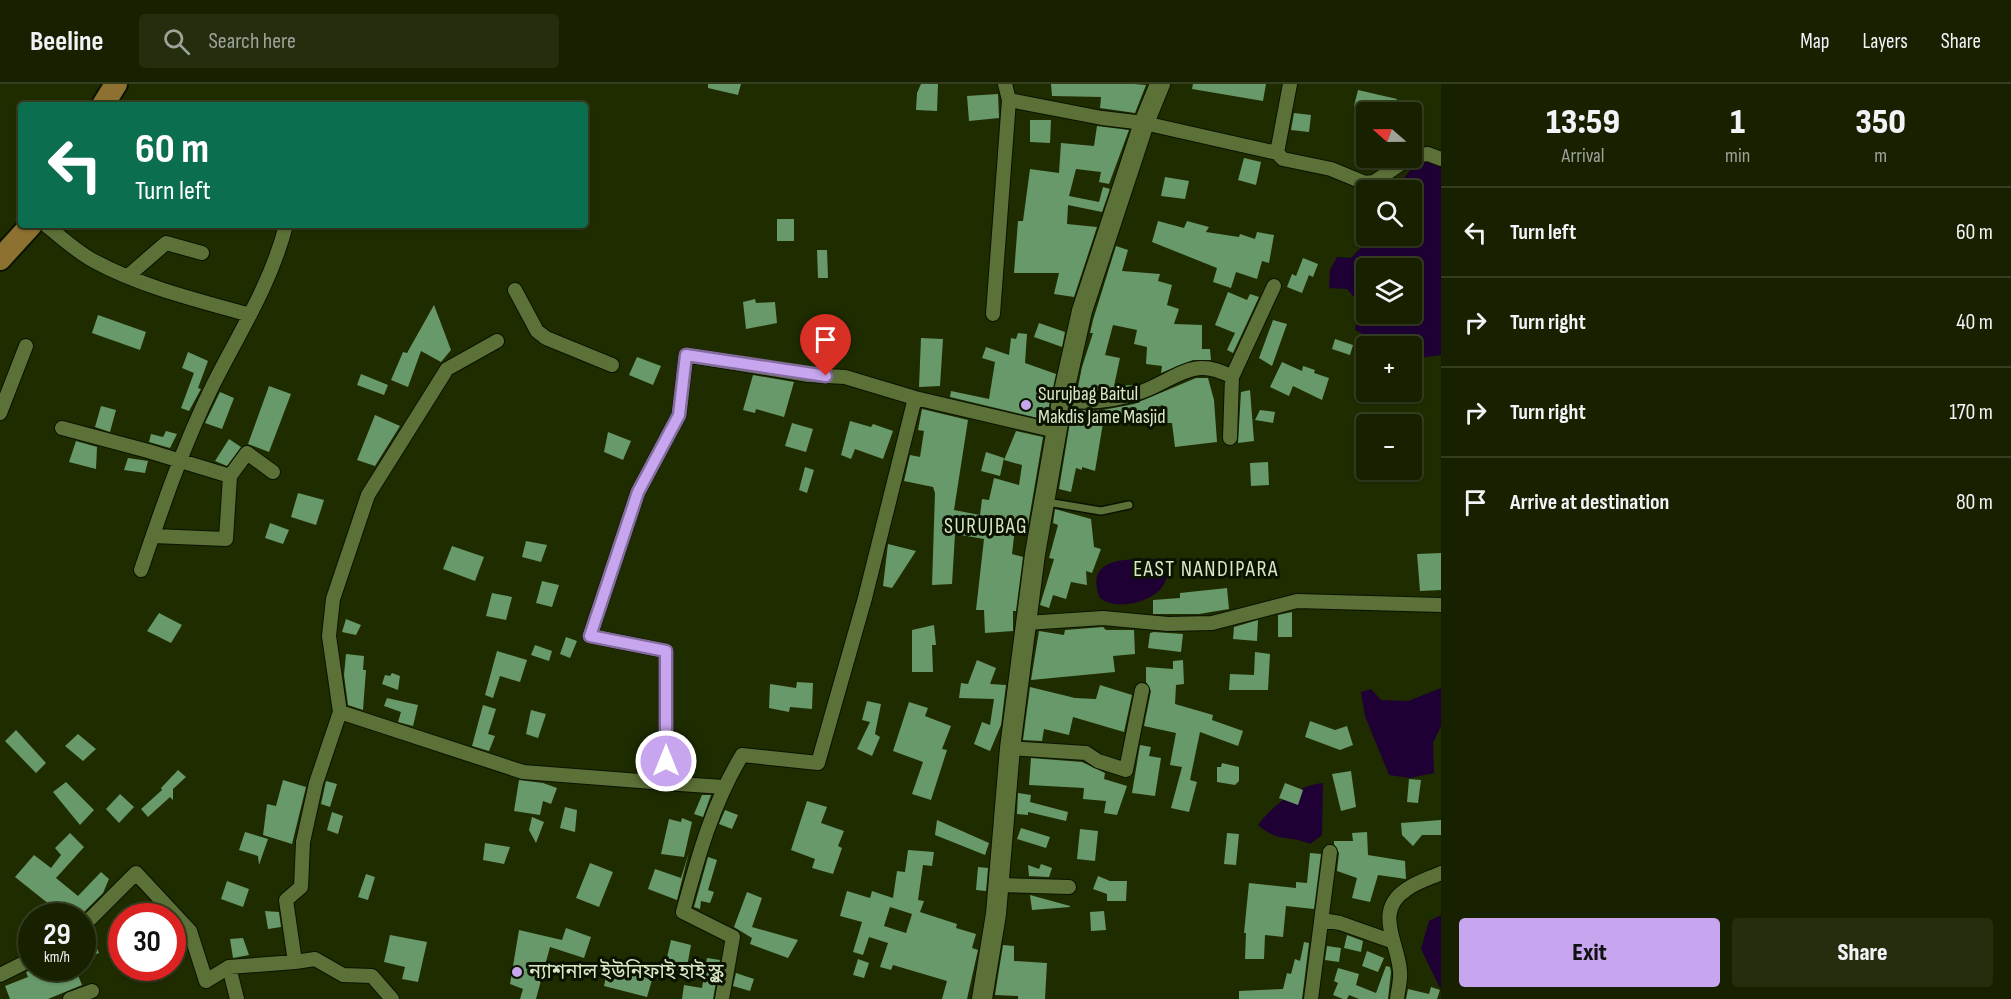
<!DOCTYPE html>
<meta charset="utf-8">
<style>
:root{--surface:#172100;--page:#242e0f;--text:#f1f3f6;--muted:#9ea399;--line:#363e22;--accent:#c8a6ef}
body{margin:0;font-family:"Sofia Sans Condensed","Noto Sans Bengali",sans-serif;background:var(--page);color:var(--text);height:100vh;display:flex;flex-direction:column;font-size:22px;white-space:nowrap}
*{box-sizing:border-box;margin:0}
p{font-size:20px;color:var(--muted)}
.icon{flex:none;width:33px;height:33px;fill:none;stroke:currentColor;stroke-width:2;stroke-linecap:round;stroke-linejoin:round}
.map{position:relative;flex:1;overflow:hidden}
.sheet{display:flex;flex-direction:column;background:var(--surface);width:570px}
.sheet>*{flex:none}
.banner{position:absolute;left:18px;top:18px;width:570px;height:126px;border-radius:6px;box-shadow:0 2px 4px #0004,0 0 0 2px var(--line);background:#0b6e4f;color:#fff;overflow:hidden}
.needle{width:39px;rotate:290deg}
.buttons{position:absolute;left:1356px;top:18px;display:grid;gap:12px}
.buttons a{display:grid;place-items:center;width:66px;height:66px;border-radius:6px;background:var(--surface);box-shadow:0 2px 4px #0004,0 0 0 2px var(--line);font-size:30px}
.speed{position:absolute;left:18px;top:819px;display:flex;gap:12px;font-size:30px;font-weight:700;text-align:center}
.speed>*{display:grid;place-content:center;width:78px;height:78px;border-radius:50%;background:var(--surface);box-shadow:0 2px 4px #0004,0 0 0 2px var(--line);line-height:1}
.speed small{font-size:15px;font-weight:400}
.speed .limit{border:9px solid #d22;background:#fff;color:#111}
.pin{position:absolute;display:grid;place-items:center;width:51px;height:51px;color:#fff;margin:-62px -26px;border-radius:50% 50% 50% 0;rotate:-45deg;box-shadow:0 0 6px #0007}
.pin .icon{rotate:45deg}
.me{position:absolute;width:66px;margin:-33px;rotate:0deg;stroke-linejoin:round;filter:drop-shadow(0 0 4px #0008)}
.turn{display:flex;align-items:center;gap:21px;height:126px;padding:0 18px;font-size:27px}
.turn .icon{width:78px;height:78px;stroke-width:2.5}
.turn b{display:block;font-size:42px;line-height:51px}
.eta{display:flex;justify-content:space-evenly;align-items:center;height:102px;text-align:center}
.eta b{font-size:36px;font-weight:800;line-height:42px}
.cta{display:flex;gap:12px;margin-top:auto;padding:12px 18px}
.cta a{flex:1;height:69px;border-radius:6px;background:var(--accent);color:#111;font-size:24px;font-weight:800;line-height:69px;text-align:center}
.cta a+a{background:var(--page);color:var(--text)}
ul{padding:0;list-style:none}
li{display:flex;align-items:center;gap:18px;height:90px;padding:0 18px;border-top:2px solid var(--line)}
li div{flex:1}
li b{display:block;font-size:22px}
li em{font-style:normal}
header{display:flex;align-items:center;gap:36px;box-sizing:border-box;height:84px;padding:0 30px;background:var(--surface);border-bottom:2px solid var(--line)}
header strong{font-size:28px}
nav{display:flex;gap:33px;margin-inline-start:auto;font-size:21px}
.search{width:420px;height:54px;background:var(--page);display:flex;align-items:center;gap:15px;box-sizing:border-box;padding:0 21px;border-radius:6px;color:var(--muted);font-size:22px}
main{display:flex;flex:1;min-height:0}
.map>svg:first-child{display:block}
.water{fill:#1e0034;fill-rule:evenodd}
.building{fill:#68996a;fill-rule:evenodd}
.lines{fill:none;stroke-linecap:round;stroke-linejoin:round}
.lane-casing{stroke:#0a1300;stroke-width:10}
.street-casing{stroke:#0a1300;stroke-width:16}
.secondary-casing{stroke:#0a1300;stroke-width:22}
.primary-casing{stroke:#0a1300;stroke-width:26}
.lane{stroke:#5c7137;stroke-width:7}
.street{stroke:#5c7137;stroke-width:14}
.secondary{stroke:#5c7137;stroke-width:20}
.primary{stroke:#8d7130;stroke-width:22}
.route-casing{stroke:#826c9b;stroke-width:15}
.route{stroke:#c8a6ef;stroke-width:10}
.poi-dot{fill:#c8a6ef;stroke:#0b1300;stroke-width:2}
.labels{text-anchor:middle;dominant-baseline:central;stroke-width:6;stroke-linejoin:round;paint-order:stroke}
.poi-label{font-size:20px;fill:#dae7c8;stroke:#0b1300;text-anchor:start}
.neighbourhood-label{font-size:21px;letter-spacing:1.5px;fill:#dae7c8;stroke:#0b1300}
.quarter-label{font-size:22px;letter-spacing:1.5px;fill:#dae7c8;stroke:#0b1300}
</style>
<header>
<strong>Beeline</strong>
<div class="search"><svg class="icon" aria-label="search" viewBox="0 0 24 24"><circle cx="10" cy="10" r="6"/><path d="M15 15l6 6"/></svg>Search here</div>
<nav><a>Map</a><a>Layers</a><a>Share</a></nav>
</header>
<main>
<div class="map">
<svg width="1441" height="915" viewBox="0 0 1441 915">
<rect width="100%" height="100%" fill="#1f2c00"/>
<path class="water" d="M1427 73 1441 78V271L1412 275V262H1386L1355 246 1361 221 1347 205 1329 204 1330 186 1337 173 1351 174 1372 152H1412V106H1395L1414 81ZM1366 184H1412V230H1366Z
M1153 475 1162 477C1184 509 1122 532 1100 514 1083 473 1128 475 1153 475Z
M1441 604V642L1433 659 1434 689 1410 694 1389 691 1365 632 1361 608 1371 605 1381 616 1408 617Z
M1323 699 1322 751 1310 760C1286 750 1281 760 1258 741 1273 721 1298 701 1323 699Z
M1441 831V906L1421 865 1429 837Z"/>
<path class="building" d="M708 0H741L738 11 708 4Z
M921 0H938L937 27 916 26 917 9Z
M1051 0H1134L1146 1 1135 29 1100 24 1101 13 1052 12Z
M1193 0H1266L1263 17 1192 5Z
M1358 6 1397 15 1392 28H1378L1354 22Z
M998 10 999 34 969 37 967 12Z
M1294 29 1311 31 1309 48 1291 46Z
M1030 36H1051L1050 59 1030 58Z
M1097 42 1129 46 1109 100 1099 98 1101 88 1076 85 1069 112 1099 118 1103 103 1110 105 1102 128 1068 121 1067 140 1097 143 1074 213 1054 210 1059 189H1014L1018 137H1023L1030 85 1059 89 1061 59 1094 62Z
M1244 74 1261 78 1256 101 1238 96Z
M1165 93 1189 97 1185 115 1161 112Z
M777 135H794V157H777Z
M1158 137 1184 144 1187 137 1209 143 1206 148 1239 153 1240 150 1255 155 1257 148 1274 151 1269 179 1262 177 1257 195 1236 188 1231 204 1213 198 1217 184 1152 158Z
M1116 162 1128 166 1122 187 1160 190 1158 197 1172 201 1167 221 1179 225 1174 240 1202 241V265H1210L1211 276H1193L1161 289 1162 282 1146 280 1147 263 1134 260 1137 246 1113 241 1105 271 1120 274 1114 302 1134 301 1110 307 1077 308 1082 283 1093 249H1090L1093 236Z
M817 166H827L828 194H818Z
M1303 174 1318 180 1313 193 1309 191 1302 209 1287 203 1292 190 1296 192Z
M1228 208 1247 216 1250 210 1259 213 1233 269 1227 266 1235 249 1215 241Z
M755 215 756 219 775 218 777 239 746 245 743 218Z
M434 221 451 266 441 278 421 267 408 303 391 296 403 268 407 269Z
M98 231 146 248 140 266 92 249Z
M1273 236 1287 240 1272 282 1259 274Z
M1039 239 1065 248 1062 263 1034 253Z
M1018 249 1027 250 1025 279 1056 290 1046 336 950 313 951 307 989 315 995 278 982 274 986 263 1009 271 1011 254 1016 255Z
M921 254 943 255 940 302 919 303Z
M1335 255 1353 261 1350 271 1332 265Z
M188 268 208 277 198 304 201 305 189 327 181 324 194 289 182 284Z
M637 273 661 282 653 301 629 291Z
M1282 278 1302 287 1303 282 1315 286 1314 289 1329 294 1322 316 1293 302 1289 312 1270 303Z
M361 290 388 301 384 311 357 301Z
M753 291 794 298 784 333 756 325 755 329 743 326Z
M1196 294H1208L1214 316 1217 358 1175 363 1172 339H1164L1163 321 1103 339 1095 387 1082 383V386L1076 384 1071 408 1059 405 1072 326H1103L1134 320Z
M269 302 291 310 269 368 248 360Z
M1250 306 1254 357 1238 359 1241 308Z
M220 308 234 314 222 345 205 339Z
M101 322 116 326 110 348 95 343Z
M922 325 968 336 954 426 980 431 982 415 989 416 994 394 1019 401 1022 381 1004 376 1016 347 1043 353 1027 447 1015 444 1012 470 1023 473 1016 527H1013V547L985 549 984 526H976L984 455 955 450 952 500 932 501 935 409 933 403 904 397 910 371 920 373 924 347 918 346Z
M1260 326 1275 328 1273 339 1255 336Z
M375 331 400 342 375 382 357 376Z
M850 337 871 343 873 340 893 347 883 375 855 365 851 375 841 371Z
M792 339 813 345 806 368 785 362Z
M166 347 177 350 170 364 149 358 151 350 163 353Z
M608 348 631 357 623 376 604 368Z
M229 355 241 363 227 382 215 377Z
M76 357 97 363 96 385 69 378Z
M986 368 1004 374 1000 392 981 387Z
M128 374 148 377 145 389 124 386Z
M1268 378 1269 401 1251 402 1250 379Z
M805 383 814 386 807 409 799 406Z
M298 409 324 416 316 441 291 433Z
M1055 425 1091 435 1094 463 1101 465 1092 489 1086 487 1087 501 1071 498 1066 515 1053 511 1049 524 1040 521 1054 475 1049 474 1058 441 1053 439Z
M270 439 289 446 283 460 265 454Z
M526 457 547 461 541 478 522 473Z
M888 460 916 467 892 504 883 502Z
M452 462 484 473 475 497 443 485Z
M1441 469V506L1420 507 1417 470Z
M542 497 559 501 552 523 536 519Z
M1227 504 1229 525 1199 530H1153V516L1180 514V509Z
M492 509 512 513 506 536 486 532Z
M1292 528V553H1278V531Z
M159 529 182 541 171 559 147 547Z
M346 535 361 541 356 551 342 548Z
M1258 536 1257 557 1233 555 1234 543Z
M934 541 936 561H932L933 588H912V546Z
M1103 543 1106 546H1134L1135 570 1113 572 1115 588 1031 596 1039 547 1064 551 1065 546Z
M1154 548 1183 550 1181 568 1148 564 1150 549Z
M566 553 577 557 570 574 560 570Z
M535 561 552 567 549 577 531 571Z
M497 567 527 576 520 598 500 592 493 614 485 611Z
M1255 568 1270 570 1268 606H1229L1230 590 1254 591Z
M346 570 364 572 363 586H366L363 626 348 621 344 591Z
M977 576 996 584 990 600 1006 601 1001 641 990 667 974 660 982 638 990 641 994 615 959 614 961 599 968 600Z
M1183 576 1184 600 1176 601 1175 620 1213 631 1212 636 1243 647 1238 662 1200 648 1190 696 1197 698 1189 728 1171 724 1182 683 1170 681 1176 649 1144 642 1151 607 1146 598V583L1173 585V577Z
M392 589 400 592 398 606 382 600 385 591 390 592Z
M797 598 813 599 812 625 790 623 789 628 769 624 770 600 796 604Z
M1100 601 1132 611 1124 648 1073 633 1069 651 1044 645 1042 657 1023 656 1030 603 1075 614 1096 615Z
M387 614 418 621 413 642 398 638 401 628 384 622Z
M867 617 881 620 875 650 880 653 872 672 857 665 870 638 862 636Z
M909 618 928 624 925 632 951 642 942 665 947 666 931 716 912 710 923 678 893 667Z
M483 621 496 625 488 650 495 652 489 667 472 662Z
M531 626 546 630 538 654 526 650Z
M1310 637 1335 646 1347 642 1353 661 1340 666 1305 653Z
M16 646 46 679 36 689 5 657Z
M78 650 96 665 83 677 65 662Z
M1140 661 1151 663 1149 672 1161 674 1155 712 1132 709Z
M1031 674 1082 678 1105 689 1104 695 1127 702 1117 731 1104 729 1106 717 1083 715 1084 704 1029 701Z
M1222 679 1239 683V697L1235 701 1217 698V683H1221Z
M178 686 186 693 173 705V716L170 713 148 733 141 725 162 706 161 704Z
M1351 687 1356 723 1341 727 1332 690Z
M1409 695 1421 696 1418 719 1407 718Z
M283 696 306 703 292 760 263 751 267 720 276 722Z
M519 696 543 699 557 704 551 720 543 717 540 731 514 727Z
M326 697 337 700 330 723 321 720Z
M66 698 94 726 80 741 53 708Z
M1285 699 1303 706 1298 721 1279 714Z
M1018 709 1031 711 1030 718 1068 728 1066 737 1028 728V731L1017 730Z
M120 710 134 723 119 739 106 725Z
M702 711H711L703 733 694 730Z
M807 717 827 723 821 739 844 747 838 762 842 764 833 790 812 784 815 775 791 766Z
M565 723 577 726 575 748 560 744Z
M725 726 738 731 732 745 719 740Z
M332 728 343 732 338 750 327 746Z
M532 733 544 738 536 759 529 746Z
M682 734 692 738 684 773 661 770 669 735 681 738Z
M937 736 989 759 985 771 935 751Z
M1441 736V751H1422L1413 762 1402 751 1401 739Z
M1021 744 1050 753 1046 764 1017 755Z
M1080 745 1098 747 1095 777 1077 775Z
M245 748 268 755 259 781 258 772 239 766Z
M1367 748 1368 771 1405 777 1406 795 1378 791 1370 818 1352 814 1357 794 1337 787 1339 769 1334 760V757H1353L1352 749Z
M70 749 84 763 56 794 78 812 101 788 109 795 103 809 80 832H64L15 793 34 771 51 784 61 771 55 764Z
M1227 749 1239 750 1236 781 1224 780Z
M485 759 510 763 504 780 483 776Z
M908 766 934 768 932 782 923 781 918 816 924 817 920 828 957 840 956 844 976 850 972 864 978 866 967 915H942L947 897 893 881 891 886 880 883 888 859 869 853 863 871 853 868 862 838 840 832 847 807 870 814 872 807 893 814 897 787 905 788ZM890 823 912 830 906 849 884 842Z
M689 768 677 816 648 805 655 785 681 794Z
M1310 769 1321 770 1314 825 1286 822 1283 853 1265 851 1264 875H1245L1246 849H1244L1249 799 1296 804V798L1307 799Z
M708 773 717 776 708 806 714 808 710 819 701 817 700 825 694 823Z
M590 779 613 788 599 823 576 814Z
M1041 780 1052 784 1049 793 1029 792 1028 781 1039 785Z
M978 783 988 784 986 807 976 806Z
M366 790 375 793 368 816 358 813Z
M1098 792 1110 797H1127L1126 817H1107V810L1093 805Z
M227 797 249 805 243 823 221 815Z
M747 808 762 814 752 843 798 856 788 874 750 860 752 854 734 843Z
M1030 811 1070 822V823L1032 826Z
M265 827 279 828 281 843 268 845Z
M1104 827 1106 846 1091 847 1090 828Z
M566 844 591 853 584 874 550 863 536 915H520L523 905 510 900 519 846 562 856Z
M91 851 99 869 82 876V855Z
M390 851 427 858 418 898 402 895 405 883 384 878Z
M1347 851 1363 857 1361 868 1344 864Z
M243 854 249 871 233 874 230 855Z
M671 856 691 861 686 888 665 882Z
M1304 858 1309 859 1302 915H1239V907L1283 905 1287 889 1291 890 1295 875 1300 877Z
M1003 861 1014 862V877L1047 879 1045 915H1018V912L995 911Z
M1327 862 1341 864 1339 878 1325 876Z
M1367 867 1384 874 1378 888 1362 882Z
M707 874 720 876 713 915H682L684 901 702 904Z
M858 875 869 879 864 894 853 891Z
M609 880 652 896 647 913 604 902Z
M1386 882 1390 883 1391 888 1388 915H1359L1349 911 1347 915H1343L1333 911 1338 899 1334 897 1338 884 1359 890 1356 901 1376 909Z
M35 884H75L82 901 48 915H10L5 902 28 893 26 888Z
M736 889 754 895 750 907 733 902Z
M1431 903 1440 906 1437 915H1406L1408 905 1429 910Z"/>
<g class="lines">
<g class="lane-casing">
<path id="lane" d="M1047 418 1101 427 1129 421"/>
</g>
<g class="street-casing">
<path id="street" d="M1005 0 1009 16 1102 34 1144 39 1277 69 1290 0
M1277 69 1283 75 1331 85 1365 99 1374 98 1409 74
M1412 72 1428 70 1441 75
M46 141C61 153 77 168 94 177 142 203 197 216 250 231
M128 192 166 159 202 169
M515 206 537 247 546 254 612 281
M993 230 1009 16
M1062 316C1089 320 1115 317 1141 308 1177 295 1192 271 1232 293
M0 329 26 262
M62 344 148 367 230 392 226 455 153 452
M1230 354 1232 293 1274 202
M230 392 247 369 273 388
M141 486C162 424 183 362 212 303 239 249 271 200 286 141
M1026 539 1103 534 1168 540 1212 539 1297 517 1441 521
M340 628 523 688 666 699
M1010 664 1086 669 1098 677 1126 686 1142 606
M723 703 666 699V567L590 552 638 408 679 331 686 271 808 291 845 293 915 314 1056 347
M999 801 1069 803
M1322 836 1340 839 1391 857
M82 843 136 789 190 847 206 897 229 883 295 878 286 816 301 803 303 758 316 699 340 628 329 552 333 515 368 411 447 285 497 257
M295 878 315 875 343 891 372 892 392 915
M229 883 237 915
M0 891 32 875
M70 915 92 907
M722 915 733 853 683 828C698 773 712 721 742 671L818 679 865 514 915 314
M1311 915 1330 768
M1397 915C1398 906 1401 896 1400 887 1398 858 1373 827 1407 805 1417 798 1430 794 1441 789"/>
</g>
<g class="secondary-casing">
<path id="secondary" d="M982 915 996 830 1010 664 1035 470 1062 316 1082 227 1144 39 1160 0"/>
</g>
<g class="primary-casing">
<path id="primary" d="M103 21 116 0
M0 175 31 141"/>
</g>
<use href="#lane" class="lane"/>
<use href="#street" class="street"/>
<use href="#secondary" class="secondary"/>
<use href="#primary" class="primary"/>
</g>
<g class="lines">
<g class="route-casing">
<path id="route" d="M666 677V567L590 552 638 408 679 331 686 271 826 292"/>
</g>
<use href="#route" class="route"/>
</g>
<g class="poi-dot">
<circle cx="1026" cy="321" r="6"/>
<circle cx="517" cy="888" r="6"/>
</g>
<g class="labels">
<g class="poi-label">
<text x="1038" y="310">Surujbag Baitul<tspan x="1038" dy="23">Makdis Jame Masjid</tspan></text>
<text x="529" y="888">ন্যাশনাল ইউনিফাই হাই স্কুল</text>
</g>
<g class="neighbourhood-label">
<text x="986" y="442">SURUJBAG</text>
</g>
<g class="quarter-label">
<text x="1206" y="485">EAST NANDIPARA</text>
</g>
</g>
</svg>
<div class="buttons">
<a><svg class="needle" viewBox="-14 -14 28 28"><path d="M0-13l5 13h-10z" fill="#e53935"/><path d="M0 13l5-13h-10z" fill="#9ea399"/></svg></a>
<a><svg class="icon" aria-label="search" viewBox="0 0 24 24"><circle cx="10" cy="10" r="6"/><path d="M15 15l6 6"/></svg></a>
<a><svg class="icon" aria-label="layers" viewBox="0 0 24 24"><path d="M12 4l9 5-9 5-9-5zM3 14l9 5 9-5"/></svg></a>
<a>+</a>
<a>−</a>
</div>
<div class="speed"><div>29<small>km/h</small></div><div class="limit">30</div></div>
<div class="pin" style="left:826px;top:292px;background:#d93025"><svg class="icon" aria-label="arrive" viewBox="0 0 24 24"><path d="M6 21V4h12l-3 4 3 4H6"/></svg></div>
<svg class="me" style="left:666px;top:677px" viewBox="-20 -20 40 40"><circle r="17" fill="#c8a6ef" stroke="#fff" stroke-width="3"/><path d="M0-11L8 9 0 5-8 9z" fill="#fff"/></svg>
<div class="banner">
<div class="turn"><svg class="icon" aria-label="left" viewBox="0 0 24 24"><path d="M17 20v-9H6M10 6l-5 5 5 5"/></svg><div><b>60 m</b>Turn left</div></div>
</div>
</div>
<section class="sheet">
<div class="eta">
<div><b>13:59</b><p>Arrival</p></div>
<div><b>1</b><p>min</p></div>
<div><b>350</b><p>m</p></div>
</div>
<ul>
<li><svg class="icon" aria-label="left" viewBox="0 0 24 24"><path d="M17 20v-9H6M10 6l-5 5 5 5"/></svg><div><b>Turn left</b></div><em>60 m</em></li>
<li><svg class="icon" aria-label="right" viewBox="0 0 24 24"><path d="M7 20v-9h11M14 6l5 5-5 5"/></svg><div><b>Turn right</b></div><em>40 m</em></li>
<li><svg class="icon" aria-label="right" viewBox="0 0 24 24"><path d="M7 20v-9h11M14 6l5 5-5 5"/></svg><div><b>Turn right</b></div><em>170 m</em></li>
<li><svg class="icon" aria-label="arrive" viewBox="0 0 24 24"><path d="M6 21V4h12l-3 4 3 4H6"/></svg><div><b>Arrive at destination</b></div><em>80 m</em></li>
</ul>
<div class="cta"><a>Exit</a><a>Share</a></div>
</section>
</main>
